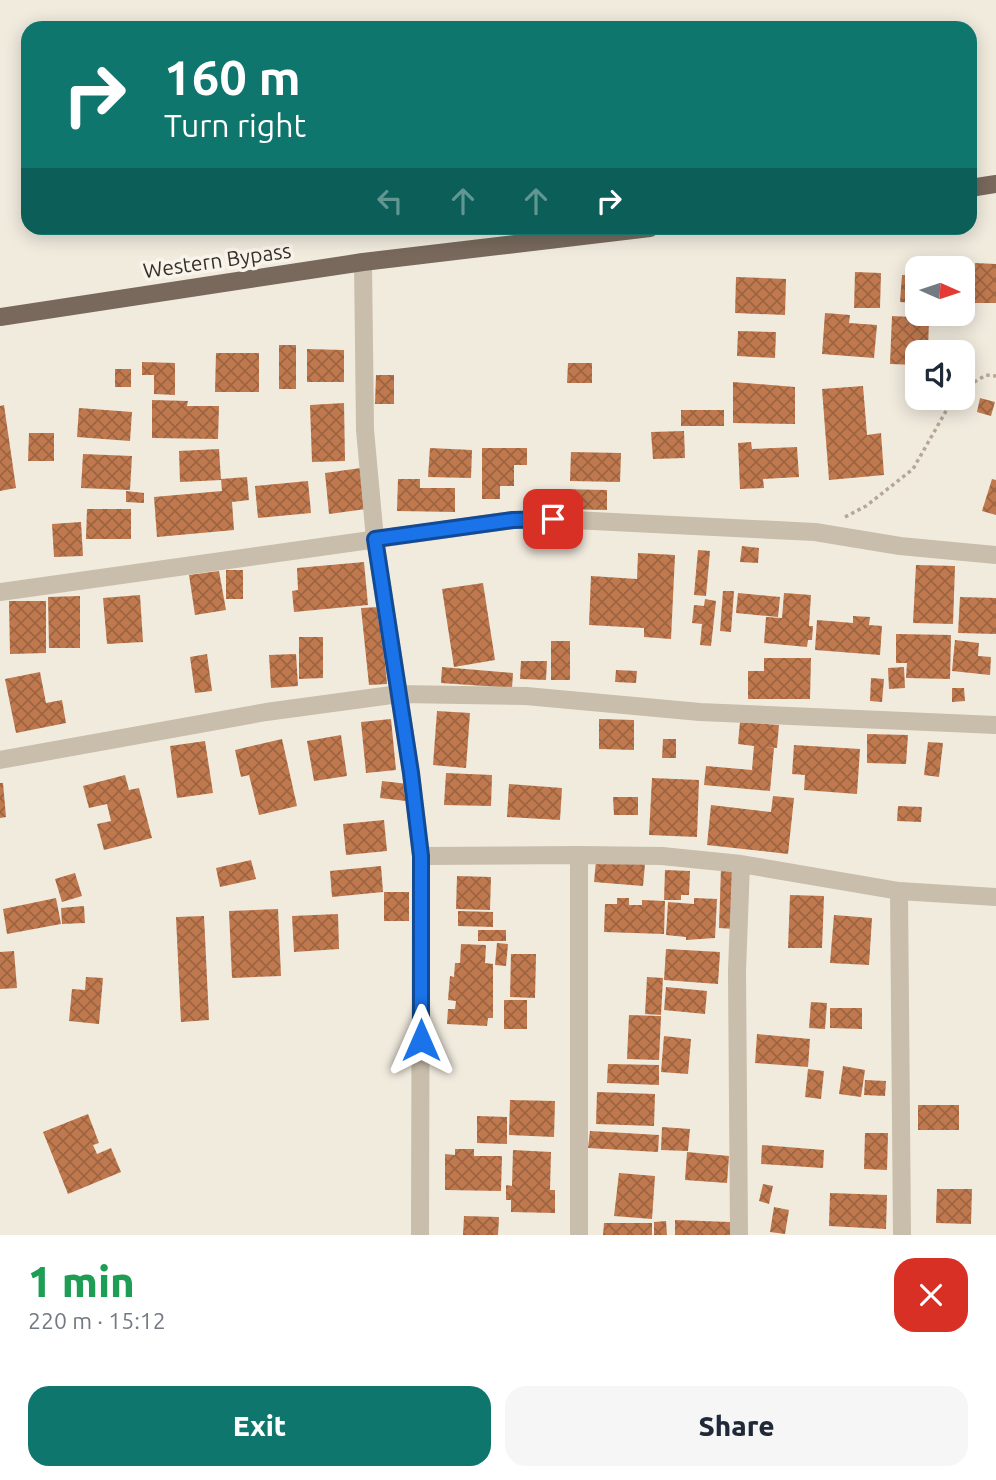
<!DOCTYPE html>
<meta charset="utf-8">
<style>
:root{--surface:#fff;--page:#f6f6f7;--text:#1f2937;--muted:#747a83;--accent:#0f766e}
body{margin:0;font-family:Ubuntu,sans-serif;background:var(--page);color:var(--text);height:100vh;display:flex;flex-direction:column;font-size:26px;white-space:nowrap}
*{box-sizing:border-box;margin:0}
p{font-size:23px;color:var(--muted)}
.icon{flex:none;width:38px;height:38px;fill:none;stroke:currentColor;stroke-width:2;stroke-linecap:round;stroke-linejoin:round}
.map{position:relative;height:1235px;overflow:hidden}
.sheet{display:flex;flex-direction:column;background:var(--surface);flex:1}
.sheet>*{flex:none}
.guide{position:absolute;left:21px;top:21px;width:956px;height:214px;border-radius:21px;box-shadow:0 4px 18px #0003;background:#0f766e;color:#fff;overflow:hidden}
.needle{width:46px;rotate:93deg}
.buttons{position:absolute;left:905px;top:256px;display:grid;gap:14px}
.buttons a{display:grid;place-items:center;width:70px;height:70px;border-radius:14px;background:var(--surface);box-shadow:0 4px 18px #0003;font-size:35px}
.pin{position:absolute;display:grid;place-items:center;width:60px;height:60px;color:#fff;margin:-30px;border-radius:14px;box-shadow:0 4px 10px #0006}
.me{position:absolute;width:77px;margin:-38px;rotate:0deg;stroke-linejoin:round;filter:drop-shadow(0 0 5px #0008)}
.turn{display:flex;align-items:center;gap:24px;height:147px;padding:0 28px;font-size:32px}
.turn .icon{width:91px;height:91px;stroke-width:2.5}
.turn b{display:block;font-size:49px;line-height:60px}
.lanes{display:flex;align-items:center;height:66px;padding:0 28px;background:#0003;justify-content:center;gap:35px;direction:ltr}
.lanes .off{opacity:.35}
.round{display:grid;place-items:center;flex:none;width:74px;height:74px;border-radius:21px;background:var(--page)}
.summary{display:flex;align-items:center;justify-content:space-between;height:119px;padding:0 28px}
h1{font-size:42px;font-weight:800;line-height:52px;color:#1e9e55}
.action{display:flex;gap:14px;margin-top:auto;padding:14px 28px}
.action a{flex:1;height:80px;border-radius:21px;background:var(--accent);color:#fff;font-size:28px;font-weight:800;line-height:80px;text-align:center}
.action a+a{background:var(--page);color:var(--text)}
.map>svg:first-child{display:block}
.building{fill:url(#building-cross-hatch)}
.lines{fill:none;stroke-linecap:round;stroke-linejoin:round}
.path{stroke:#b5a795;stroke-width:3.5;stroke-dasharray:3.5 3.5;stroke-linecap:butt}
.minor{stroke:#c9bdab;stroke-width:18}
.primary{stroke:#78695c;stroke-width:18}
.route-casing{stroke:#114b97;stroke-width:18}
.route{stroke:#1a73e8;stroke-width:12}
.labels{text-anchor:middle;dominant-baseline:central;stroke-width:7;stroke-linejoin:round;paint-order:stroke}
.street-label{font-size:21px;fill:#37302a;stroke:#f9f4eb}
</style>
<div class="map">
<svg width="996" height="1235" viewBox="0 0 996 1235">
<defs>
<pattern id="building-cross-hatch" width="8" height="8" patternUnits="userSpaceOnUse" patternTransform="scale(1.75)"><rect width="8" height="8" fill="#c0794e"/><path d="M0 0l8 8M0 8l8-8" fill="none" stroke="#9d6441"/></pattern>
</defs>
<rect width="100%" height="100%" fill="#f1ebde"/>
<path class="building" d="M975 263 996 264V303H974Z
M855 272 881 273 880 308H854Z
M902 275 917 276V303L900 302Z
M736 277 786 279 785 315 735 313Z
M825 313 850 315 849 323 877 325 874 358 822 354Z
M892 316 929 318 928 352H917V365L890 364Z
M738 331 776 332 775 358 737 356Z
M279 345H296V389H279Z
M307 349 344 350V382H307Z
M216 353H259V392H215Z
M142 362 175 363V395L154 394V375H142Z
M568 363H592V383H567Z
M115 369H131V387H115Z
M376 375H394V404H375Z
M733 382 795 387V424L733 423Z
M863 386 867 435 881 433 884 475 829 480 822 389Z
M980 398 995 402 991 416 977 412Z
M152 400 188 401 187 406H219L218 439 152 438Z
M344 403 345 461 312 462 310 405Z
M4 405 16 488 0 491V406Z
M79 408 132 412 130 441 77 437Z
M681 410H724V426H681Z
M684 431 685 458 653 459 651 432Z
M29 433H54V461H28Z
M751 442 752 449 797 447 799 477 763 479 764 488 740 489 738 443Z
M430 448 472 450 471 478 428 477Z
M482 448H527V465H514V486H500V499H482Z
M219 449 221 480 180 482 179 451Z
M571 452 621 453 620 482 570 481Z
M83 454 132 456 130 490 81 488Z
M361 468 366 509 329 514 325 473Z
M247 477 249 500 232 502 234 530 157 537 154 497 222 491 221 479Z
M398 479H420V488H455V512L397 511Z
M992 479 996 480V515L982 511Z
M308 481 311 513 258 518 255 486Z
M560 489 607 490V510L559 509Z
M126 491 144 493V503L126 502Z
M87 509H131V539H86Z
M81 522 83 556 54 557 52 524Z
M742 546 759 548 758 563 740 562Z
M698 550 710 551 706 596 694 595Z
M638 553 675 555 671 639 644 637V628L589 625 591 576 637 579Z
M364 562 368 605 294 612 292 591 298 590 297 568Z
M916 565 955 566 953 624 913 623Z
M226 570H243V599H226Z
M219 571 226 610 195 615 189 575Z
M483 583 495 660 454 667 442 589Z
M723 591H734L731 632 720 631Z
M738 593 780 597 778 617 736 613Z
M784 593 811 595 809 626H813L812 640H808L807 647 764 643 766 617 782 618Z
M140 595 143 642 107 644 103 598Z
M80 596V648H49L48 597Z
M960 597 996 598V634L958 633Z
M705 599 716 601 711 646 700 645 702 624 692 623 694 605 704 606Z
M9 601H46V653L10 654Z
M380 607 387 684 369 685 361 608Z
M853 616 870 617 869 625 882 626 880 655 815 650 817 620 853 623Z
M896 634 951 635 950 679 906 678 907 663H896Z
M299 637H323V678L299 679Z
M955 640 979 643 978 656 991 657 990 675 952 671Z
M551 641H570V680H551Z
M207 654 212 691 195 693 190 657Z
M296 654 298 686 271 688 269 655Z
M764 658H811L810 699H748V671H764Z
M521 661H547L546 680 520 679Z
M442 667 513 673 512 688 441 683Z
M904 667 905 688 889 689 888 668Z
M616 670 637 671 636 683 615 682Z
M40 672 46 703 62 700 66 723 16 733 5 679Z
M871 678 884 679 882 702 870 701Z
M952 688H964L965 701 952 702Z
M437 711 470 713 466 768 433 765Z
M391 719 396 770 366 773 361 722Z
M599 719 634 720V750L599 749Z
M740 722 779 725 777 748 764 747 774 748 770 791 704 785 706 766 752 770 754 746 738 744Z
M867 734 908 735 906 764 867 763Z
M341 735 347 776 314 781 307 741Z
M282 739 297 806 259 815 249 775 241 777 235 750Z
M663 739H676V758H662Z
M205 741 213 793 177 798 170 746Z
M928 742 943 743 939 777 924 775Z
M794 745 860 749 857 794 804 790 805 775 792 774Z
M446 773 492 775 491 806 444 805Z
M125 775 129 790 139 788 152 838 104 850 97 824 111 821 107 804 89 808 83 786Z
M652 778 699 780 697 837 649 835Z
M382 781 408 784 406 801 380 798Z
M0 783H3L6 817 0 818Z
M509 784 562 788 560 820 507 817Z
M773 796 794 798 788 854 707 845 711 805 771 812Z
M613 797H638V815H614Z
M898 806 922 807 921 822 897 821Z
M384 820 387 851 346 855 343 824Z
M251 860 256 879 220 887 216 868Z
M596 861 645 864 643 886 594 882Z
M381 866 383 892 332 897 330 871Z
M721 868 737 869 735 929 719 928Z
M665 870 690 871 689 895H681V900H664Z
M75 873 82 896 62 902 55 879Z
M457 876 491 877 490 910 456 909Z
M384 892H409V921H384Z
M790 895 824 896 822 948H788Z
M56 898 61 924 7 934 3 909Z
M617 898H629V905H642V900L665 901 664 934 604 932 605 904H617Z
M694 898 717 899 715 938 686 940V937L666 935 668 902 694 904Z
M84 906 85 923 62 924 61 908Z
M278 909 281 976 232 978 229 911Z
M458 911 493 912V927L458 926Z
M338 914 339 949 294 952 292 916Z
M834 915 872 918 869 965 830 963Z
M204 916 209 1020 181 1022 176 917Z
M478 930H506V941H478Z
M497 943 508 944 506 966 495 965Z
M461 944 486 945 485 963 493 964V1018H488L487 1026 447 1024 448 1009H455L456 1001 448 1000 450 976 454 977 455 963H460Z
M666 949 720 952 718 984 664 980Z
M14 951 17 988 0 989V952Z
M511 954H536L535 998 510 997Z
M86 977 103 978 99 1024 69 1021 72 989 85 990Z
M647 977 663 978 661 1015 645 1014Z
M666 987 707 991 705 1014 664 1010Z
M504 1000H527V1029H504Z
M811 1002 827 1003 825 1029 809 1028Z
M830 1008H862V1029L830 1028Z
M629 1015 661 1016 659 1060 627 1059Z
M757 1034 810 1039 808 1067 755 1063Z
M664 1036 691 1039 688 1074 661 1072Z
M608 1064 659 1065V1085L607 1083Z
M843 1066 865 1070 861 1097 839 1094Z
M808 1069 824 1071 821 1099 805 1097Z
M865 1080 886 1081 885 1096 864 1095Z
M597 1092 655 1094 654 1126 596 1124Z
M510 1100 555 1101 554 1137 509 1135Z
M918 1105H959V1130H918Z
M88 1114 99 1143 93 1145 97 1154 111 1148 121 1172 68 1194 43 1132Z
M477 1116 507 1117V1144L477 1143Z
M662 1127 690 1129 688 1151 661 1150Z
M590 1131 659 1135 658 1152 588 1148Z
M865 1133H888L887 1170 864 1169Z
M762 1145 824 1150 823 1168 761 1164Z
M455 1149H474V1156H502L501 1191 445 1190V1154L455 1155Z
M513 1150 551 1152 550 1190H555V1213L511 1212V1200H506V1185L512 1186Z
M687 1152 729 1156 727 1183 685 1180Z
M619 1173 655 1176 652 1219 614 1216Z
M763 1184 773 1186 769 1204 759 1201Z
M937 1189H972L971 1224 936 1223Z
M830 1193 887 1195 886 1229 829 1226Z
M774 1207 789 1210 785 1234 770 1232Z
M464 1216 499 1217 498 1235H463Z
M675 1220 730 1222V1235H675Z
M666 1221 667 1235H654V1222Z
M604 1223H652V1235H603Z"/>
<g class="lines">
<path class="path" d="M962 389 986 375 996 376
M845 517 866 506 913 469 954 397"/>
<path class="minor" d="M363 262 365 430 375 539 411 773 421 856 420 1235
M0 592 513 520 553 519 815 532 900 546 996 555
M0 760 266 712 399 694 526 696 700 712 996 725
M579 855 662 856 741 864 899 891 996 897
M421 856 579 855V1235
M899 891 902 1235
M739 1235 737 971 741 864"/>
<path class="primary" d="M970 188 996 184
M0 317 363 262 650 228"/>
</g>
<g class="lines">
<g class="route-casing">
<path id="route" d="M421 1040V856L411 773 375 539 513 520 553 519"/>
</g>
<use href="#route" class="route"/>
</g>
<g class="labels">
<g class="street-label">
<text transform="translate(217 260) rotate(-8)">Western Bypass</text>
</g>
</g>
</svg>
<div class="buttons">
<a><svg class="needle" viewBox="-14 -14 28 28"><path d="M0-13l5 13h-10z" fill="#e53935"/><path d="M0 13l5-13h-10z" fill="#747a83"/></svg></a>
<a><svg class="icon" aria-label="sound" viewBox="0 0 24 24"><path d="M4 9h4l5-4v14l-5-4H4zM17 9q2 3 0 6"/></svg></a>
</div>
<div class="pin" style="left:553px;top:519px;background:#d93025"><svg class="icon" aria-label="arrive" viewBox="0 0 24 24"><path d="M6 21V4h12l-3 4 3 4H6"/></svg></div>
<svg class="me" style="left:421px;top:1040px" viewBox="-20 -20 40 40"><path d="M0-17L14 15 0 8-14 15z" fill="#1a73e8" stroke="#fff" stroke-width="4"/></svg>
<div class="guide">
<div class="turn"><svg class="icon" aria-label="right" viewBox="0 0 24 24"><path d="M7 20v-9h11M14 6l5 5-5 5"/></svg><div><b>160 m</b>Turn right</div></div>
<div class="lanes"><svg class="icon off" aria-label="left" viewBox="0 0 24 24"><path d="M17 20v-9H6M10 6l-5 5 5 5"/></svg><svg class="icon off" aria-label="ahead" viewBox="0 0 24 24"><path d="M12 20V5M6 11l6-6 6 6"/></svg><svg class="icon off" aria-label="ahead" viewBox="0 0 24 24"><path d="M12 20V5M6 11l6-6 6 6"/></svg><svg class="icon" aria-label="right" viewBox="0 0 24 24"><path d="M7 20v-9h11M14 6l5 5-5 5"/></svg></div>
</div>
</div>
<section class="sheet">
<div class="summary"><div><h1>1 min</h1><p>220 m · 15:12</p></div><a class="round" style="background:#d93025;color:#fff"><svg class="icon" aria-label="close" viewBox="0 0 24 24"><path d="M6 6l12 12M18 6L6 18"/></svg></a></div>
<div class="action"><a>Exit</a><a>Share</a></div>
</section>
